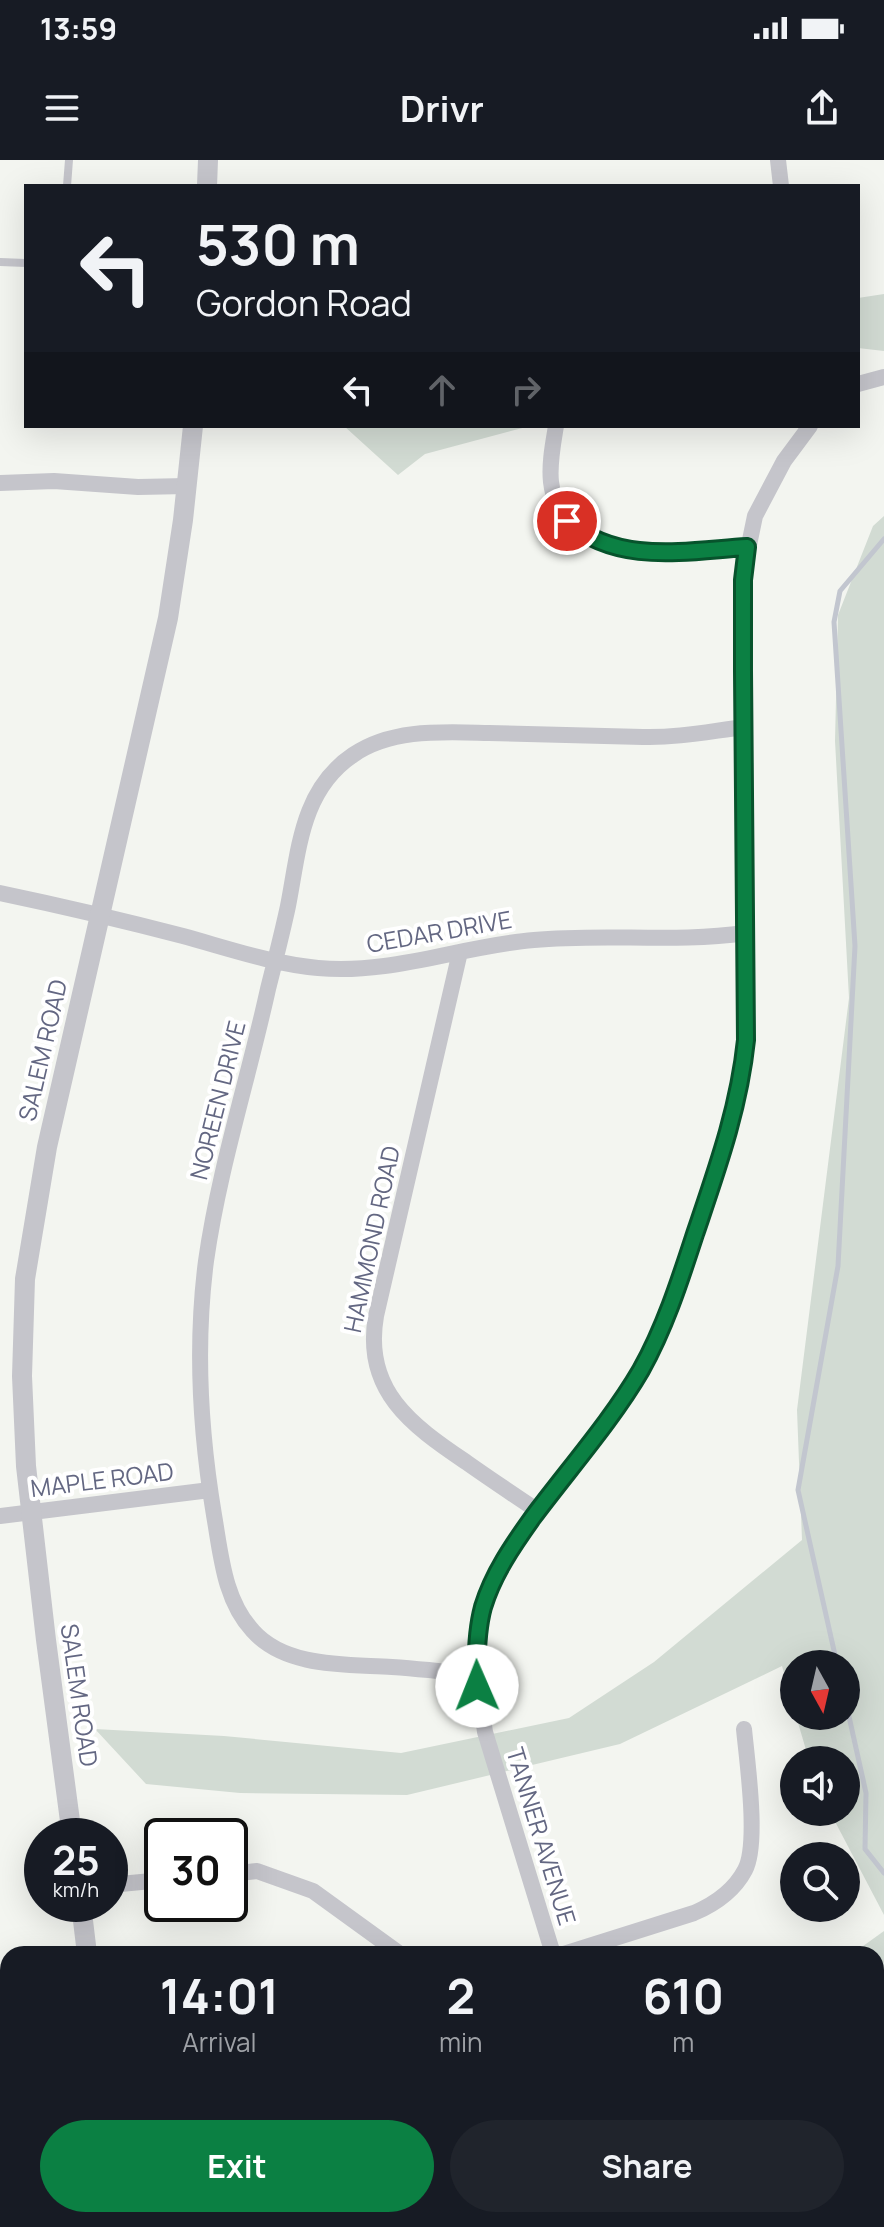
<!DOCTYPE html>
<style>
:root{--surface:#171b24;--page:#20242c;--text:#f1f3f6;--muted:#9ea1a6;--accent:#0b8043}
body{margin:0;font-family:Manrope,sans-serif;background:var(--page);color:var(--text);height:100vh;display:flex;flex-direction:column;font-size:30px;white-space:nowrap}
*{box-sizing:border-box;margin:0}
p{font-size:26px;color:var(--muted)}
.icon{flex:none;width:44px;height:44px;fill:none;stroke:currentColor;stroke-width:2;stroke-linecap:round;stroke-linejoin:round}
.map{position:relative;flex:1;overflow:hidden}
.side{position:absolute;left:0px;top:1786px;width:884px;height:282px;display:flex;flex-direction:column;background:var(--surface);border-radius:24px 24px 0 0;box-shadow:0 8px 32px #0002}
.side>*{flex:none}
.guide{position:absolute;left:24px;top:24px;width:836px;height:244px;border-radius:0px;box-shadow:0 8px 32px #0002;background:#171b24;color:var(--text);overflow:hidden}
.needle{width:52px;rotate:172deg}
.tools{position:absolute;left:780px;top:1490px;display:grid;gap:16px}
.tools a{display:grid;place-items:center;width:80px;height:80px;border-radius:50%;background:var(--surface);box-shadow:0 8px 32px #0002;font-size:40px}
.speed{position:absolute;left:24px;top:1658px;display:flex;gap:16px;font-size:40px;font-weight:700;text-align:center}
.speed>*{display:grid;place-content:center;width:104px;height:104px;border-radius:50%;background:var(--surface);box-shadow:0 8px 32px #0002;line-height:1}
.speed small{font-size:20px;font-weight:400}
.speed .limit{border:4px solid #111;border-radius:12px;background:#fff;color:#111}
.pin{position:absolute;display:grid;place-items:center;width:68px;height:68px;color:#fff;margin:-34px;border:4px solid #fff;border-radius:50%;box-shadow:0 2px 8px #0007}
.me{position:absolute;width:88px;margin:-44px;rotate:359deg;stroke-linejoin:round;filter:drop-shadow(0 0 6px #0008)}
.turn{display:flex;align-items:center;gap:28px;height:168px;padding:0 40px;font-size:36px}
.turn .icon{width:104px;height:104px;stroke-width:2.5}
.turn b{display:block;font-size:56px;line-height:68px}
.lanes{display:flex;align-items:center;height:76px;padding:0 40px;background:#0003;justify-content:center;gap:40px;direction:ltr}
.lanes .off{opacity:.35}
.eta{display:flex;justify-content:space-evenly;align-items:center;height:136px;text-align:center}
.eta b{font-size:48px;font-weight:700;line-height:56px}
.action{display:flex;gap:16px;margin-top:auto;padding:16px 40px}
.action a{flex:1;height:92px;border-radius:48px;background:var(--accent);color:#fff;font-size:32px;font-weight:700;line-height:92px;text-align:center}
.action a+a{background:var(--page);color:var(--text)}
.status{display:flex;justify-content:space-between;align-items:center;height:56px;padding:0 40px;background:var(--surface);direction:ltr}
.status svg{height:22px;fill:currentColor}
header{display:flex;justify-content:space-between;align-items:center;height:104px;padding:0 40px;background:var(--surface);font-size:36px;font-weight:700}
.map>svg:first-child{display:block}
.green{fill:#d2dbd3}
.lines{fill:none;stroke-linecap:round;stroke-linejoin:round}
.stream{stroke:#c2c6cf;stroke-width:5}
.service{stroke:#c5c5cb;stroke-width:8}
.minor{stroke:#c5c5cb;stroke-width:16}
.tertiary{stroke:#c5c5cb;stroke-width:20}
.route-casing{stroke:#07532c;stroke-width:20}
.route{stroke:#0b8043;stroke-width:14}
.labels{text-anchor:middle;dominant-baseline:central;stroke-width:8;stroke-linejoin:round;paint-order:stroke}
.street-label{font-size:24px;fill:#636782;stroke:#fff}
</style>
<div class="status"><b>13:59</b><svg viewBox="0 0 49 12"><path d="M0 12V9h3v3zM5 12V6h3v6zM10 12V3h3v9zM15 12V0h3v12zM26 1h20v11H26zM47 4h2v5h-2z"/></svg></div>
<header><svg class="icon" aria-label="menu" viewBox="0 0 24 24"><path d="M4 6h16M4 12h16M4 18h16"/></svg>Drivr<svg class="icon" aria-label="share" viewBox="0 0 24 24"><path d="M12 15V3M7 8l5-5 5 5M5 13v7h14v-7"/></svg></header>
<div class="map">
<svg width="884" height="2067" viewBox="0 0 884 2067">
<rect width="100%" height="100%" fill="#f3f5f0"/>
<path class="green" d="M884 134V191L858 188V138Z
M344 266H530L425 294 398 315Z
M884 356V1755L830 1652H846V1600H809L796 1556H846V1504H794V1548L782 1506 620 1584 407 1635 240 1633 146 1624 95 1569 224 1576 401 1593 569 1558 654 1502 802 1380 797 1250 849 838 835 581 838 455 873 366Z
M884 1771V1812L876 1810V1794H852Z"/>
<g class="lines">
<path class="stream" d="M837 1504 798 1330 838 1106 855 786 834 462 840 431 884 379
M846 1543 866 1633 865 1689 884 1713"/>
<path class="service" d="M67 26 69 0
M0 102 26 103"/>
<path class="minor" d="M778 0 781 26
M858 224 884 217
M556 266C553 284 549 304 551 322 562 412 684 391 747 387
M0 323 54 321 138 327 187 326
M0 733C62 746 122 760 183 776 227 788 273 804 318 808 392 815 461 786 534 780 604 773 675 783 745 773
M460 792 376 1156C363 1230 411 1265 466 1302 490 1319 514 1335 538 1351
M0 1356 210 1330
M477 1515C449 1512 420 1509 392 1507 347 1504 286 1508 253 1471 224 1440 221 1395 214 1355 200 1271 195 1186 206 1101 219 1009 248 920 268 829 275 801 282 774 288 746 299 690 301 630 353 595 392 568 444 572 489 573 540 574 592 576 643 577 677 578 711 571 744 567
M230 1714 257 1711 313 1731 400 1794
M110 1725 162 1720
M553 1794 485 1572 477 1515 479 1465 493 1420 509 1392 554 1328 623 1239 648 1196 675 1134 726 983 742 914 747 846 743 511 745 404 755 356 784 301 810 266
M564 1794 694 1753C715 1744 734 1731 745 1710 759 1684 747 1601 744 1569
M876 1953 884 1959
M383 2060 389 2067
M659 2060 665 2067
M165 2067 207 2060"/>
<path class="tertiary" d="M207 26 208 0
M72 1676 46 1480 26 1306 22 1216 25 1119 47 987 168 458 183 360 193 266
M81 1744 87 1794
M0 1908H8
M112 2060 113 2067"/>
</g>
<g class="lines">
<g class="route-casing">
<path id="route" d="M477 1526C476 1500 476 1473 483 1447 493 1414 513 1385 533 1357 568 1310 612 1260 641 1210 665 1167 680 1120 695 1074 717 1009 739 948 746 880L743 511V420L747 387C684 391 618 405 567 361"/>
</g>
<use href="#route" class="route"/>
</g>
<g class="labels">
<g class="street-label">
<text transform="translate(439 771) rotate(-10)">CEDAR DRIVE</text>
<text transform="translate(42 890) rotate(-77)">SALEM ROAD</text>
<text transform="translate(217 940) rotate(-76)">NOREEN DRIVE</text>
<text transform="translate(371 1079) rotate(-78)">HAMMOND ROAD</text>
<text transform="translate(102 1319) rotate(-7)">MAPLE ROAD</text>
<text transform="translate(80 1535) rotate(82)">SALEM ROAD</text>
<text transform="translate(542 1676) rotate(73)">TANNER AVENUE</text>
</g>
</g>
</svg>
<div class="tools">
<a><svg class="needle" viewBox="-14 -14 28 28"><path d="M0-13l5 13h-10z" fill="#e53935"/><path d="M0 13l5-13h-10z" fill="#9ea1a6"/></svg></a>
<a><svg class="icon" aria-label="sound" viewBox="0 0 24 24"><path d="M4 9h4l5-4v14l-5-4H4zM17 9q2 3 0 6"/></svg></a>
<a><svg class="icon" aria-label="search" viewBox="0 0 24 24"><circle cx="10" cy="10" r="6"/><path d="M15 15l6 6"/></svg></a>
</div>
<div class="speed"><div>25<small>km/h</small></div><div class="limit">30</div></div>
<div class="pin" style="left:567px;top:361px;background:#d93025"><svg class="icon" aria-label="arrive" viewBox="0 0 24 24"><path d="M6 21V4h12l-3 4 3 4H6"/></svg></div>
<svg class="me" style="left:477px;top:1526px" viewBox="-20 -20 40 40"><circle r="19" fill="#fff"/><path d="M0-13L10 11 0 6-10 11z" fill="#0b8043"/></svg>
<div class="guide">
<div class="turn"><svg class="icon" aria-label="left" viewBox="0 0 24 24"><path d="M17 20v-9H6M10 6l-5 5 5 5"/></svg><div><b>530 m</b>Gordon Road</div></div>
<div class="lanes"><svg class="icon" aria-label="left" viewBox="0 0 24 24"><path d="M17 20v-9H6M10 6l-5 5 5 5"/></svg><svg class="icon off" aria-label="ahead" viewBox="0 0 24 24"><path d="M12 20V5M6 11l6-6 6 6"/></svg><svg class="icon off" aria-label="right" viewBox="0 0 24 24"><path d="M7 20v-9h11M14 6l5 5-5 5"/></svg></div>
</div>
<section class="side">
<div class="eta">
<div><b>14:01</b><p>Arrival</p></div>
<div><b>2</b><p>min</p></div>
<div><b>610</b><p>m</p></div>
</div>
<div class="action"><a>Exit</a><a>Share</a></div>
</section>
</div>
